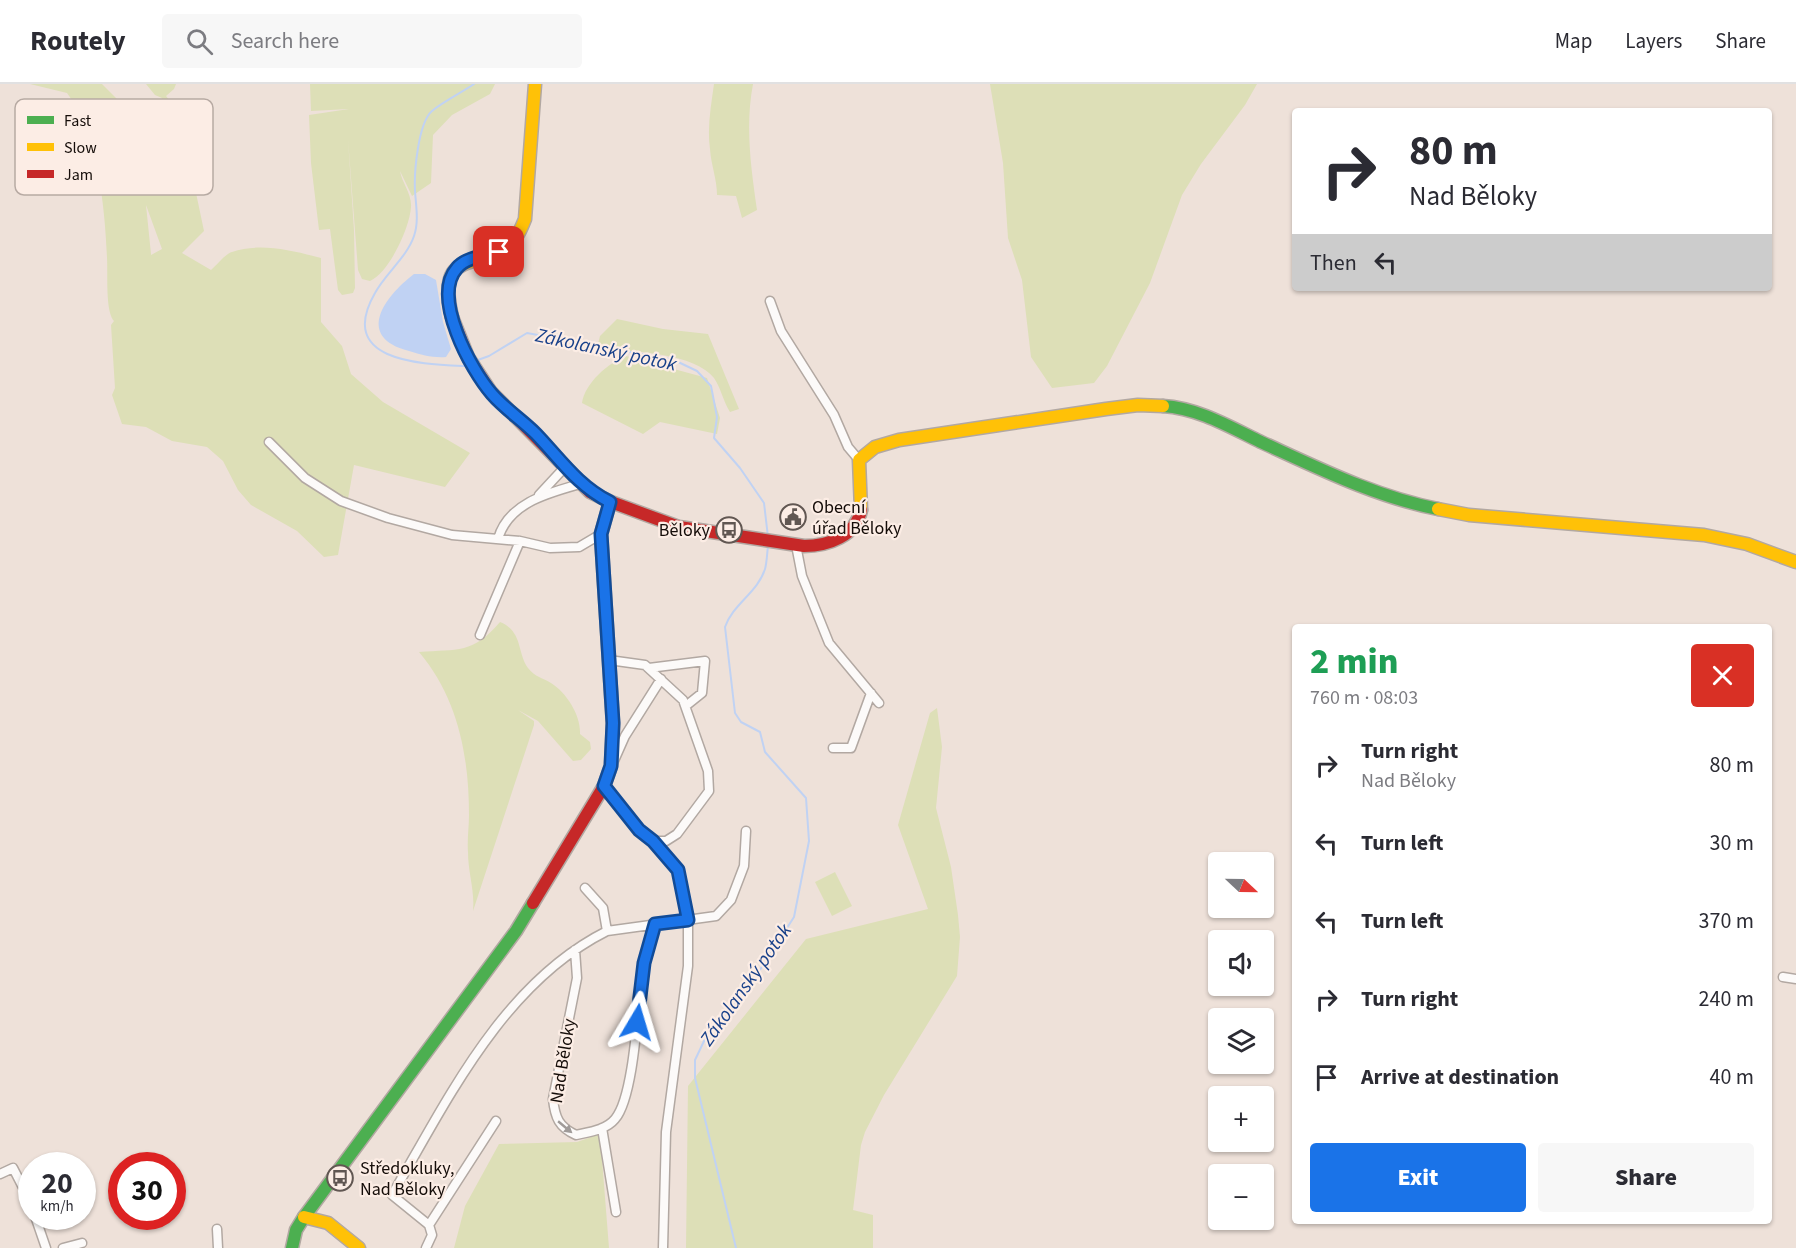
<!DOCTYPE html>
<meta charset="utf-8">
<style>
:root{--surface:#fff;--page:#f7f7f7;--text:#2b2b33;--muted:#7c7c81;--line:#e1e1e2;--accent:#1a73e8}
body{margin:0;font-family:"Source Sans 3",sans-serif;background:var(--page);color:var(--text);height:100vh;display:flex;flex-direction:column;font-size:22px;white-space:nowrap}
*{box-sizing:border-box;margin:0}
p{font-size:20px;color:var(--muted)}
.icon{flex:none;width:33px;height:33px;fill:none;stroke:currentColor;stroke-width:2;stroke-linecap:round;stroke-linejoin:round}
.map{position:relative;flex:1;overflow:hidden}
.details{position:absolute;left:1292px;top:540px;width:480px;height:600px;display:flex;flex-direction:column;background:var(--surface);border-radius:6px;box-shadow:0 2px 4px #0004}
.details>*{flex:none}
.top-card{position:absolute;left:1292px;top:24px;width:480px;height:183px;border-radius:6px;box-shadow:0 2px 4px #0004;background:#fff;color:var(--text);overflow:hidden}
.needle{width:39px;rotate:112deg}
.fabs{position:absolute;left:1208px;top:768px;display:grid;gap:12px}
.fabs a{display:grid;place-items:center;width:66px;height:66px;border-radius:6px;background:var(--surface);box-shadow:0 2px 4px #0004;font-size:30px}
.speed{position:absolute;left:18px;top:1068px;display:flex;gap:12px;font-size:30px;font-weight:700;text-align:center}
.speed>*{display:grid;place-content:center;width:78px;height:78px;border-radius:50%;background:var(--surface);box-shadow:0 2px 4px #0004;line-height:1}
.speed small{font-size:15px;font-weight:400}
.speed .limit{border:9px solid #d22;background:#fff;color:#111}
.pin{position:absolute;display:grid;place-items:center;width:51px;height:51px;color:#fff;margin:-26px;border-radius:12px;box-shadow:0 3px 9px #0006}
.me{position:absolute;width:66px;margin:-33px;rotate:7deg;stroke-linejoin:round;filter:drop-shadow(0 0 4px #0008)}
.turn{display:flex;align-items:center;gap:21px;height:126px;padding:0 18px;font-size:27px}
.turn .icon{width:78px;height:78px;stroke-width:2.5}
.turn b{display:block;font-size:42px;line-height:51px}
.then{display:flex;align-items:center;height:57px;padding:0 18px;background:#0003;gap:12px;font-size:22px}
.round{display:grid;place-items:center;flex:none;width:63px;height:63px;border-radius:6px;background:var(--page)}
.summary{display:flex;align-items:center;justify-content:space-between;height:102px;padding:0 18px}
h1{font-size:36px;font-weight:800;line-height:45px;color:#1e9e55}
.button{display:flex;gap:12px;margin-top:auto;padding:12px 18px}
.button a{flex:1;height:69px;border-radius:6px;background:var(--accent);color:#fff;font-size:24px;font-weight:800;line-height:69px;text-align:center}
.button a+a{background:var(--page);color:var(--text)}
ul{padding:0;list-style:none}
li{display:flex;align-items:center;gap:18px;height:78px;padding:0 18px}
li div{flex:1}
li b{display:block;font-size:22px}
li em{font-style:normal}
header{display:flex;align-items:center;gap:36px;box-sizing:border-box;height:84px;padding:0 30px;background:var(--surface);border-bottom:2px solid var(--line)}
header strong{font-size:28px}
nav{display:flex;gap:33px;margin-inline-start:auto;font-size:21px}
.search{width:420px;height:54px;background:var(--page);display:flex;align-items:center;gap:15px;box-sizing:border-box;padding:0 21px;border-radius:6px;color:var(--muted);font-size:22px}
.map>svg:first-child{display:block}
.green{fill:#dddfb7;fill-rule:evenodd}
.water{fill:#c0d2f3}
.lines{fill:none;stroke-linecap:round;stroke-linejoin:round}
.stream{stroke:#c0d2f3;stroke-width:2}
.street-casing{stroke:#b2a8a2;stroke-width:11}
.fast-casing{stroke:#b2a8a2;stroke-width:15}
.slow-casing{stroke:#b2a8a2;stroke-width:15}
.jam-casing{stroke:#b2a8a2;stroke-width:15}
.street{stroke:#fcfaf9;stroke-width:8}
.fast{stroke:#4caf50;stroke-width:12}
.slow{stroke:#ffc107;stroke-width:12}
.jam{stroke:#c62828;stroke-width:12}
.oneway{fill:#a09b99}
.route-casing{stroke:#114b97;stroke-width:15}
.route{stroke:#1a73e8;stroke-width:10}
.labels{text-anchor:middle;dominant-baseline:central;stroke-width:4.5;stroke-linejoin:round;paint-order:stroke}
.poi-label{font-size:18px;fill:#150d09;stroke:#fcede5;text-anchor:start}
.street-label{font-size:18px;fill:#150d09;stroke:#fcede5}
.water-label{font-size:20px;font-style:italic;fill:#19418a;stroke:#fcede5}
.key{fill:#fcede5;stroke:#b7aaa3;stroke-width:1.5}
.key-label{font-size:16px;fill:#150d09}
</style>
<header>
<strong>Routely</strong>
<div class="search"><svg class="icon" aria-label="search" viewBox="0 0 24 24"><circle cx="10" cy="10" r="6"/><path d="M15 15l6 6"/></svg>Search here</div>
<nav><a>Map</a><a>Layers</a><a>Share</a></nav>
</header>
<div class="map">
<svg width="1796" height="1164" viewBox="0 0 1796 1164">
<rect width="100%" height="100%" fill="#eee1d9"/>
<path class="green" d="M30 0H102L118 16 132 55 162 14 155 11 146 0H176L174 5 166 12 179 28 204 147 182 169 211 186C217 181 225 170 232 168 260 158 294 167 321 174V238L342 262 351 290 383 318 470 369 445 403 354 381 338 471 324 473 297 447 251 421 238 406 223 377 207 363 172 357 146 343 122 340 112 311 115 304 111 241 114 237C105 227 108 189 107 174 105 124 98 49 67 9ZM146 121 162 165 151 171V170Z
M310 0H495L490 10 452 31 433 51 431 99 412 112 400 87C402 99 412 110 411 123 410 143 389 189 370 197L362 195 358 186 348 55 354 146 355 204 353 209 342 211 338 206 330 145 319 146 311 79 309 31 349 25 311 27Z
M714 0H753C745 42 751 84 757 126L742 134 736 112 717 111C717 95 711 81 710 65 707 43 711 22 714 0Z
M990 0H1257L1245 21 1201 80 1182 111 1150 199 1107 282 1094 299 1052 304 1031 273 1022 196 1008 154 1003 79Z
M617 235 663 245 708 250 739 325 730 328C723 317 721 304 714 294 696 270 632 266 603 266L598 260 600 252Z
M626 272 707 294 720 334 717 350 660 338 643 350 582 319C585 299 608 279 626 272Z
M500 538C523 547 517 569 528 584 535 593 543 594 551 599 567 609 581 632 580 650L590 658 591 665 581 676 573 677 538 637 518 626 534 637V641L473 827C475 806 468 789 468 768 467 756 469 743 469 731 469 672 458 614 419 568 458 565 473 570 500 538Z
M937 624 942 663 936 724 951 783 958 831 960 853 957 892 884 1011 865 1048 861 1061 853 1126 873 1131V1164H686L688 1002 806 855 928 825 898 741 930 629Z
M835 788 852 822 832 832 815 798Z
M600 1050 609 1164H454L465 1122 499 1060 577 1058Z"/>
<path class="water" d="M414 190H425L436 196 443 238 451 265 446 273C433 274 422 271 409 267 355 253 384 213 414 190Z"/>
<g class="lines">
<path class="stream" d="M475 277 489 272 527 249 674 276 697 287 711 302 717 333 714 354 740 384 764 419 768 453
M464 282C419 280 336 277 375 209 385 190 407 173 414 152 419 138 416 122 415 107 414 89 418 39 432 27 444 17 461 9 474 0
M736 1164 695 994V976L705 955 749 903 794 833 809 757 806 714 765 668 760 648 741 638 735 629 725 543C733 520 758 508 765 485 767 478 767 469 768 462"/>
<g class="street-casing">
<path id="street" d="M770 217 781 247 834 331 848 363 859 376
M269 358 305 394 341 417 388 434 452 451 520 457 550 464 579 463 601 450
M539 411 565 383
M498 455C508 419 548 409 580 400
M796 461 802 492 829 559 879 619
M480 551 520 457
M609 576 645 581 683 616 708 687 709 707 677 750 666 757H653
M649 584 705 577 702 609 687 621
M833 664H851L871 609
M613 679 625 652 661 595
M604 702 639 746 653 757 679 786 688 836V882L666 1048 663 1164
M585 804 603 824 607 847
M575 866 577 894 553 1015C555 1034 559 1043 576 1051 589 1048 606 1046 615 1035 635 1012 638 915 643 881 646 867 651 853 655 840
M1783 893 1796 895
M602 1044 616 1128
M0 1090 13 1084 32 1121
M35 1132 46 1164
M429 1141 496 1037
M217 1145 218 1164
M63 1164 82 1159
M426 1164 432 1151 429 1141 392 1111C448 1015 503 899 607 847L716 832 731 816 744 782 746 747"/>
</g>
<g class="fast-casing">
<path id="fast" d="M1163 322C1198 324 1230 343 1261 358 1318 384 1376 413 1438 425
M292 1164 296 1146 304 1133 516 847 533 819"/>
</g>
<g class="slow-casing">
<path id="slow" d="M452 233C436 164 476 187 508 162 517 155 521 145 525 135L535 0
M1438 425 1469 431 1704 451 1747 460 1796 478
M861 426 859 376 875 363 899 356 1106 325 1138 321 1163 322
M304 1133 328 1139 359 1164"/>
</g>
<g class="jam-casing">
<path id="jam" d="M452 233 468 273 491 308 590 408 611 418 679 443 804 462C828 462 856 452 861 426
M533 819 604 702 611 682 613 640 601 450 610 418"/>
</g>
<use href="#street" class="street"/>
<use href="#fast" class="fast"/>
<use href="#slow" class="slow"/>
<use href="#jam" class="jam"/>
</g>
<defs><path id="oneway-solid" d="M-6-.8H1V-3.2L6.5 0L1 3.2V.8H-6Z" transform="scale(1.5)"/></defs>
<use class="oneway" href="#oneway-solid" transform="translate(565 1043) rotate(40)"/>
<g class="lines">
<g class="route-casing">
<path id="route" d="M499 168C485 172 466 173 457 184 431 213 471 286 492 310 505 325 522 336 536 350 560 375 578 402 610 418L601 450 613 639 611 682 604 702 639 746 653 757 678 786 688 836 655 840 644 879 637 938"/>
</g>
<use href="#route" class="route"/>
</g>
<defs>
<g id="civic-ring" transform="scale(1.35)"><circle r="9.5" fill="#fcede5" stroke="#615752" stroke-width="1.5"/><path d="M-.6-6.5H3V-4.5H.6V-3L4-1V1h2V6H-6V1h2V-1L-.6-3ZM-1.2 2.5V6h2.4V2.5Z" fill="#615752"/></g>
<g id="bus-ring" transform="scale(1.35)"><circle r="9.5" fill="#fcede5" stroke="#615752" stroke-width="1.5"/><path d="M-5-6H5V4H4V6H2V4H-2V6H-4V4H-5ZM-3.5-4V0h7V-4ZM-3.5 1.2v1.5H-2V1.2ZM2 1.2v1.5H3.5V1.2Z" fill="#615752"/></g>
</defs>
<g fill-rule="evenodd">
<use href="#civic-ring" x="793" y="433"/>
<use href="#bus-ring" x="729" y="446"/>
<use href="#bus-ring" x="340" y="1094"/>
</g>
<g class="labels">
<g class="poi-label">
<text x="812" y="423">Obecní<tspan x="812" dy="21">úřad Běloky</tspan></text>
<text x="710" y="446" text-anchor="end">Běloky</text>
<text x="360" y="1084">Středokluky,<tspan x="360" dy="21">Nad Běloky</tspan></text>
</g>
<g class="street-label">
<text transform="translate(563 977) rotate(-81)">Nad Běloky</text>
</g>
<g class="water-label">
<text transform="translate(606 266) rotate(12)">Zákolanský potok</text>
<text transform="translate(746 901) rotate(-55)">Zákolanský potok</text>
</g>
</g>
<rect x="15" y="15" width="198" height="96" rx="9" class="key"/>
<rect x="27" y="32" width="27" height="8" fill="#4caf50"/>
<rect x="27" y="59" width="27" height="8" fill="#ffc107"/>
<rect x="27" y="86" width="27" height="8" fill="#c62828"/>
<g class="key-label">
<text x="64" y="42">Fast</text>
<text x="64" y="69">Slow</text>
<text x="64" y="96">Jam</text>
</g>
</svg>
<div class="fabs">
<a><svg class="needle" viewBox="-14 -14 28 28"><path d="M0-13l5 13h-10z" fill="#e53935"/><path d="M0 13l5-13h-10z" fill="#7c7c81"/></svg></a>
<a><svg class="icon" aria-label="sound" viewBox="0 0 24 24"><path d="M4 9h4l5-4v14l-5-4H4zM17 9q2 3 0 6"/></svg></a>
<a><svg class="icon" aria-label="layers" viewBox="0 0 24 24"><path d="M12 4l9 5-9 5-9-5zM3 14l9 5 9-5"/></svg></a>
<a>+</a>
<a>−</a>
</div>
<div class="speed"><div>20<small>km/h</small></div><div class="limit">30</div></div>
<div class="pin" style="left:499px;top:168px;background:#d93025"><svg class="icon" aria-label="arrive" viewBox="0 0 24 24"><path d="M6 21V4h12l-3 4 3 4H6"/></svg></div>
<svg class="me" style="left:637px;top:938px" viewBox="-20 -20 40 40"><path d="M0-17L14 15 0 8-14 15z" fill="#1a73e8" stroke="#fff" stroke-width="4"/></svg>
<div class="top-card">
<div class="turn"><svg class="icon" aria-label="right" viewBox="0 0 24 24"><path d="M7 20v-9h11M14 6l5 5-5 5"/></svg><div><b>80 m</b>Nad Běloky</div></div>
<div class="then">Then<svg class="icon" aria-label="left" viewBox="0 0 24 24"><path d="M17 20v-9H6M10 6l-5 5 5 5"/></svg></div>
</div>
<section class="details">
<div class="summary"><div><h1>2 min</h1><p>760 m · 08:03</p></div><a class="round" style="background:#d93025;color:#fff"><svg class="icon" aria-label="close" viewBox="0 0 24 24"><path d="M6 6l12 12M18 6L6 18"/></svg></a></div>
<ul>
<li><svg class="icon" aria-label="right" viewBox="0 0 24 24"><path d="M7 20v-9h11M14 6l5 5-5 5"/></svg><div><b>Turn right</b><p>Nad Běloky</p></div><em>80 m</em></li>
<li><svg class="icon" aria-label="left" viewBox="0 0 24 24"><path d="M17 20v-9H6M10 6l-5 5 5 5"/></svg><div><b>Turn left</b></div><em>30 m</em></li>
<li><svg class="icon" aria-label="left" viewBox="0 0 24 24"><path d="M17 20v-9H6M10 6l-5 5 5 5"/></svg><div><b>Turn left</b></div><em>370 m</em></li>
<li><svg class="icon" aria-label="right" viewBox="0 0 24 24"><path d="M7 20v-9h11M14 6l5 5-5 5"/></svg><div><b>Turn right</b></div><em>240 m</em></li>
<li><svg class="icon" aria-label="arrive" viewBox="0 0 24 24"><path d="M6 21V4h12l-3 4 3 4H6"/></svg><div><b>Arrive at destination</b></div><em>40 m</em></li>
</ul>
<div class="button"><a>Exit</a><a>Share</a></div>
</section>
</div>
